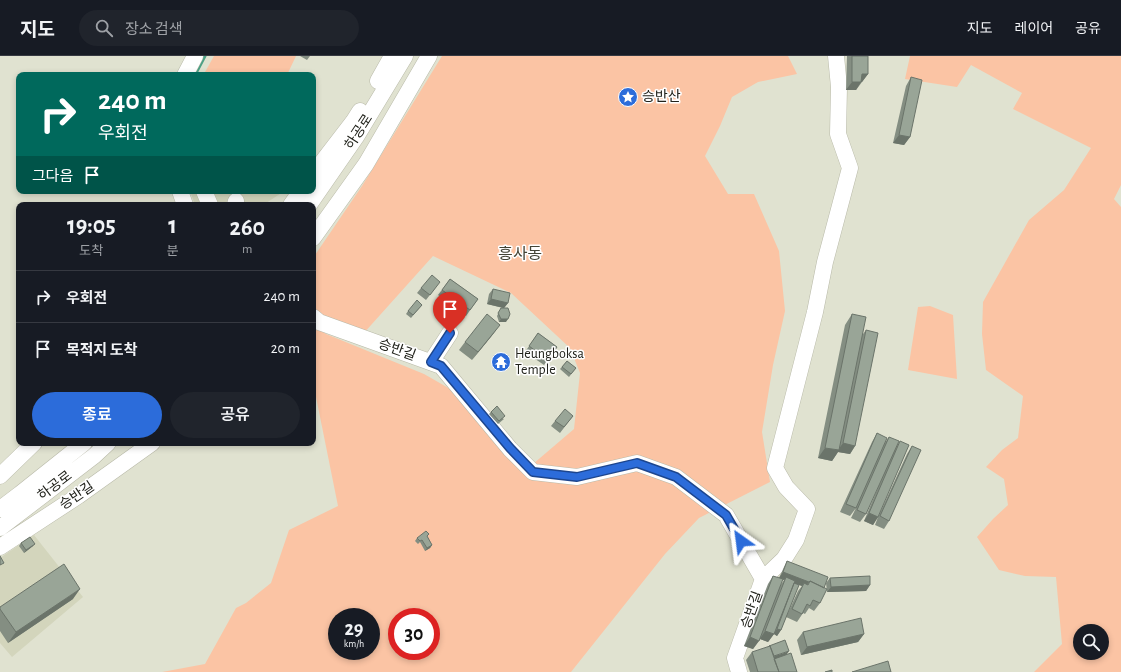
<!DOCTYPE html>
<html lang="ko">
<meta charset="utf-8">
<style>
:root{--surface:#171b24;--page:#20242c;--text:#f1f3f6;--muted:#9ea1a6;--line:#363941;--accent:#2c6cda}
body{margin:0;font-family:"Alegreya Sans","Noto Sans KR",sans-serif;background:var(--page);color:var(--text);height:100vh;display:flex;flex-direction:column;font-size:15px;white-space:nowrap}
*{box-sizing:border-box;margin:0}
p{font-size:13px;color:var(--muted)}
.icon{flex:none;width:22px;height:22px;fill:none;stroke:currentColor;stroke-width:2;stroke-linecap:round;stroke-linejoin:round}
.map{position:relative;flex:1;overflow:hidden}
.panel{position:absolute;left:16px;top:146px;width:300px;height:244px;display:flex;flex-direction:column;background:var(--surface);border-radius:8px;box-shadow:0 2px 6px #0003}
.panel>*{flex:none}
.banner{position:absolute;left:16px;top:16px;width:300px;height:122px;border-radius:8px;box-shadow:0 2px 6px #0003;background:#00695c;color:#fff;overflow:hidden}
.controls{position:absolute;left:1073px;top:568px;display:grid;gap:8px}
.controls a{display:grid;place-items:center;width:36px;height:36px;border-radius:50%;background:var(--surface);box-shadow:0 2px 6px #0003;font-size:20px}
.speed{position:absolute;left:328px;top:552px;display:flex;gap:8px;font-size:20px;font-weight:700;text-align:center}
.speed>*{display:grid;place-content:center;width:52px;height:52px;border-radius:50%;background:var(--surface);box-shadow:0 2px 6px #0003;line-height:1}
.speed small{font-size:10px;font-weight:400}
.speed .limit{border:6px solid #d22;background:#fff;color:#111}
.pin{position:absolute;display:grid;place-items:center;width:34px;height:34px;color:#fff;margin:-41px -17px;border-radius:50% 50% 50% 0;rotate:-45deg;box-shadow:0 0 4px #0007}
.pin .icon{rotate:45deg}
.me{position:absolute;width:44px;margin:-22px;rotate:329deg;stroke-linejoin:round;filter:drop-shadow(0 0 3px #0008)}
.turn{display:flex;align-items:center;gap:14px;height:84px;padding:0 16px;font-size:18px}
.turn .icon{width:52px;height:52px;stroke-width:2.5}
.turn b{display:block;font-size:28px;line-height:34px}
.then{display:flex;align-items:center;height:38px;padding:0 16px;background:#0003;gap:8px;font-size:15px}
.eta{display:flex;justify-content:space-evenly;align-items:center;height:68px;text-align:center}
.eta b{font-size:24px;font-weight:600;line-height:28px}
.cta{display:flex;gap:8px;margin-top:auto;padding:8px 16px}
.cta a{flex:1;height:46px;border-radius:24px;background:var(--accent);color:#fff;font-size:16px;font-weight:600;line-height:46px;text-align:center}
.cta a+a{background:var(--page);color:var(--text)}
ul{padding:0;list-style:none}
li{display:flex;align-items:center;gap:12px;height:52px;padding:0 16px;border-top:1px solid var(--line)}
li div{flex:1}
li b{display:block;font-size:15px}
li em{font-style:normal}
header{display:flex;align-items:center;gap:24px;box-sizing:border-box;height:56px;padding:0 20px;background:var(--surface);border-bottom:1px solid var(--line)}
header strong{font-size:19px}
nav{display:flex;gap:22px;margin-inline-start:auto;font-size:14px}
.search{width:280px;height:36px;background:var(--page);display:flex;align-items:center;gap:10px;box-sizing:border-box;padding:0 14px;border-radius:22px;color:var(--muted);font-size:15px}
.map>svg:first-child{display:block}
.built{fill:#d3d5bc}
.green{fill:#fbc4a4;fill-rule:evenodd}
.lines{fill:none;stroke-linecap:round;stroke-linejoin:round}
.stream{stroke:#4ca186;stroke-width:3}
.minor-casing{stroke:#b9baa9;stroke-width:17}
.minor{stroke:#fff;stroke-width:16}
.wall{fill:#848e82;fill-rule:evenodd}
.shaded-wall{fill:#6b746a}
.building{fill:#99a597;stroke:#6b746a}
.route-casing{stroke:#1d468e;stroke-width:10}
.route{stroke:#2c6cda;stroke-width:7}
.labels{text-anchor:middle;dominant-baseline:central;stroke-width:3;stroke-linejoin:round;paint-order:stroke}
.poi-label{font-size:14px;fill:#21221b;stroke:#fff;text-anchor:start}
.street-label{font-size:14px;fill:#21221b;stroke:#fff}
.quarter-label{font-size:16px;fill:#434436;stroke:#fff}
</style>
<header>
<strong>지도</strong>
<div class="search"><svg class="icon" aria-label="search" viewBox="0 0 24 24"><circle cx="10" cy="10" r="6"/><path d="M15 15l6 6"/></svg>장소 검색</div>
<nav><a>지도</a><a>레이어</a><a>공유</a></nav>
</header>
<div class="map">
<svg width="1121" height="616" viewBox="0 0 1121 616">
<rect width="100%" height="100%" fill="#e0e2d0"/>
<path class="built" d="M190 135H283V136L263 149H195Z
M34 479 83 541 12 601 0 587V502Z"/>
<path class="green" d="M214 0H296L287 19H213L205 16Z
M442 0H788L797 18 758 26 732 41 720 70 705 100 728 138H754L779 195 785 255 773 309 762 376 770 426 699 462 665 498 571 616H162L205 608 236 552 246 547 271 527 289 474 338 450 313 326V268L326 278 424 318 452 334 533 408 574 373 580 317 570 292 511 237 433 200 363 278 326 263 313 252V202L362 130ZM337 561H371V595H337ZM397 561H431V595H397Z
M910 0H1121V129L1114 143 1121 151V616H1034L1062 588 1056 521 1025 520 999 514 977 481 993 463 1008 449 1004 423 986 411 1002 394 1018 382 1023 340 986 314 982 278 983 246 1029 164 1064 134 1091 92 1013 53 1022 37 971 9 957 31 905 23ZM1080 575H1102V597H1080Z
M930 250 953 259 957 323 908 314 918 251Z"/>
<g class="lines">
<path class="stream" d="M195 19 205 0"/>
<g class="minor-casing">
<path id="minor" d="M185 19 195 0
M378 25 392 0
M313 118 353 66 360 55
M180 135 185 149
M204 135 210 149
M235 149 236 145
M291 149 301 135
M309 149 356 81 405 0
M313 182 366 108 429 0
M313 261 319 266 441 310 510 393 533 416 577 421 637 407 676 421 726 459 763 523 735 602 739 616
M431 306 450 277
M0 420 34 387
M0 453 20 438 84 387
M0 472 94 400 108 387
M0 491 78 440 152 387
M763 523 784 503 796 484 807 453 786 431 775 412 815 256 825 206 850 112 838 78 839 31 836 0"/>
</g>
<use href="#minor" class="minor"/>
</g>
<path class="wall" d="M300 0H310L307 4Z
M847 0H868V18L856 34H846Z
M911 21 910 81 904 89 893 87 906 30Z
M450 223 478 243 466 260 438 239Z
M436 231 426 244 417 237 421 232Z
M493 233 508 247 504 252 506 266H499L497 260 501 252H503L487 248 489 238Z
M422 249 411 262 406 258 408 255Z
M852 258 863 278 866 274 855 390 850 398 838 396 832 405 818 402 845 269Z
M494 277 472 304 459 294 465 286Z
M538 277 557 291 544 309 525 296Z
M567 305 576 312 569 321 560 313Z
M491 356 504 363 498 368 489 358Z
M573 360 560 377 551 370 555 365Z
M877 377 884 388 889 381 895 393 900 385 878 461 907 398 912 390 889 465 884 473 875 469 878 461 873 469 864 465 887 410 866 458 860 466 851 462 856 452 850 460 840 456 872 386Z
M429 478 427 480 432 489 430 492 425 495 420 486 418 488 415 485 417 482Z
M21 487 33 490 24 497 19 490Z
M787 505 824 532 820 547 814 555 809 552 805 558 803 557 797 566 786 561 781 574 777 580 774 578 768 586 760 583 753 593 744 590 768 528 773 520 780 530 784 524 779 522 784 511ZM794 527 802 530 798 535 787 559Z
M830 522 870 529 866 535 827 536 826 527Z
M73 543 8 587 0 575V553Z
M803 576 864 578 858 586 801 599 797 584Z
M752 596 786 599 797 616H750L746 604Z"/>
<path class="shaded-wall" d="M862 18H868L862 26H856Z
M852 26H861L856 34H846Z
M899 79 910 81 904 89 893 87Z
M491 243 508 247 504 252 487 248Z
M501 263H508L506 266H499Z
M500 269 494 277 472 304 478 296Z
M843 387 855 390 850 398 838 396 832 405 818 402 825 392 838 394Z
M869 457 878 461 873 469 864 465Z
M35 488 33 490 24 497 26 494Z
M432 489 430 492 425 495 427 492Z
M783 516 809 526 805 531 804 527 802 530 785 524 786 521 784 524 779 522Z
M870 529 866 535 827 536 831 531Z
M80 533 73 543 8 587 16 576Z
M777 573 781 574 777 580 774 578 768 586 760 583 765 575 773 578Z
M864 578 858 586 801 599 807 591Z
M750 581 759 585 753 593 744 590Z
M789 595 785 601 772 605 773 601Z"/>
<path class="building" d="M852 0H868V18H862L861 26H852Z
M911 21 922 24 910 81 899 79Z
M432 219 440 226 430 239 421 232Z
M450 223 478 243 470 254 442 234Z
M493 233 510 237 508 247 491 243Z
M417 244 422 249 413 259 408 255Z
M501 252H508L510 258 508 263H501L498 257Z
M487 258 500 269 478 296 465 286Z
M852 258 866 261 839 394 825 392Z
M866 274 878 277 855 390 843 387Z
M538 277 557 291 548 304 529 290Z
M567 305 576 312 571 318 562 311Z
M497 350 505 360 499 365 491 356Z
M565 353 573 360 564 371 555 365Z
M877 377 887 382 856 452 846 448Z
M889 381 899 385 866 458 857 454Z
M900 385 909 389 878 461 869 457Z
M912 390 921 394 889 465 880 460Z
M426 475 429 478 427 480 432 489 427 492 422 484 420 485 417 482Z
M30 481 35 488 26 494 21 487Z
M0 500 4 507 0 509Z
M787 505 828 521 824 532 810 525 809 526 783 516Z
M64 508 80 533 16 576 0 553V551Z
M773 520 783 523 759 585 750 581Z
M870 520V529L831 531 830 522Z
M786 521 795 525 774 578 765 575Z
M810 525 827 533 820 547 813 544 810 550 807 548 802 558 792 553 804 527 808 529Z
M794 527 799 529 781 574 777 573Z
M861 562 864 578 807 591 803 576Z
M785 584 789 595 774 600 770 590H769Z
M770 590 779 616H758L752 596Z
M791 597 797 616H779L774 603Z
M888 605 891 616H852Z
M832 614V616H825Z"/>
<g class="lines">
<g class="route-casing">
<path id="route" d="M450 277 431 306 441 310 510 392 533 416 577 421 637 407 676 421 726 459 741 485"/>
</g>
<use href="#route" class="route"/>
</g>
<defs>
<g id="sight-disc" transform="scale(1)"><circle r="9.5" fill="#2c6cda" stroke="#fff"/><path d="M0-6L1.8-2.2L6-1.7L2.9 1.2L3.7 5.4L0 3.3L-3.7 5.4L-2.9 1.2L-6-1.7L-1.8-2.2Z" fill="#fff"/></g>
<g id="temple-disc" transform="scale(1)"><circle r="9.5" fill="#2c6cda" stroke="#fff"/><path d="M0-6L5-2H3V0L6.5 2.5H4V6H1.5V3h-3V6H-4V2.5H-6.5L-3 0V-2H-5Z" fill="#fff"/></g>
</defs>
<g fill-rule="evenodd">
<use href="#sight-disc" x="628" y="41"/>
<use href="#temple-disc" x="501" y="306"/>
</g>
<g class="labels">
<g class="poi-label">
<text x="642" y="41">승반산</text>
<text x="515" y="298">Heungboksa<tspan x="515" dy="16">Temple</tspan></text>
</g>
<g class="street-label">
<text transform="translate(359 76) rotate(-57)">하공로</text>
<text transform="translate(397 294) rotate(20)">승반길</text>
<text transform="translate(55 430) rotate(-37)">하공로</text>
<text transform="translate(77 440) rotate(-34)">승반길</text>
<text transform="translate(752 554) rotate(-70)">승반길</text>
</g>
<g class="quarter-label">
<text x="520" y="198">흥사동</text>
</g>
</g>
</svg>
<div class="controls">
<a><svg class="icon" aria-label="search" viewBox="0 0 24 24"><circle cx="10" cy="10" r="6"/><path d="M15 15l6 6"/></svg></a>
</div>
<div class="speed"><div>29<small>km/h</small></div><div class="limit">30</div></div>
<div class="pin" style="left:450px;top:277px;background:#d93025"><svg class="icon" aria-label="arrive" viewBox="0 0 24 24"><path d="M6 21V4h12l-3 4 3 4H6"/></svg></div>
<svg class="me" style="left:741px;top:485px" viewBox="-20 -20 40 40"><path d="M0-17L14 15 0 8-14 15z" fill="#2c6cda" stroke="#fff" stroke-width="4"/></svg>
<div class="banner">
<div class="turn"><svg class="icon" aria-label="right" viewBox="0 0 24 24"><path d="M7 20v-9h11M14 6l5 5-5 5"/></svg><div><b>240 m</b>우회전</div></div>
<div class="then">그다음<svg class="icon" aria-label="arrive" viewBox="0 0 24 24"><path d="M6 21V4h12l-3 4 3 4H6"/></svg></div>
</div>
<section class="panel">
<div class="eta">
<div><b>19:05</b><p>도착</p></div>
<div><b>1</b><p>분</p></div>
<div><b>260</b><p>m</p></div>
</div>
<ul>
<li><svg class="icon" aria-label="right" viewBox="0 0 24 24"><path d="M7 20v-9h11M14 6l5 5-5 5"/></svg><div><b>우회전</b></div><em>240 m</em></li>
<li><svg class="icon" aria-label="arrive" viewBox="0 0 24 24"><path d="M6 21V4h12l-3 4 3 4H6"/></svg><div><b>목적지 도착</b></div><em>20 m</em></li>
</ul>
<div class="cta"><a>종료</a><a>공유</a></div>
</section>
</div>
